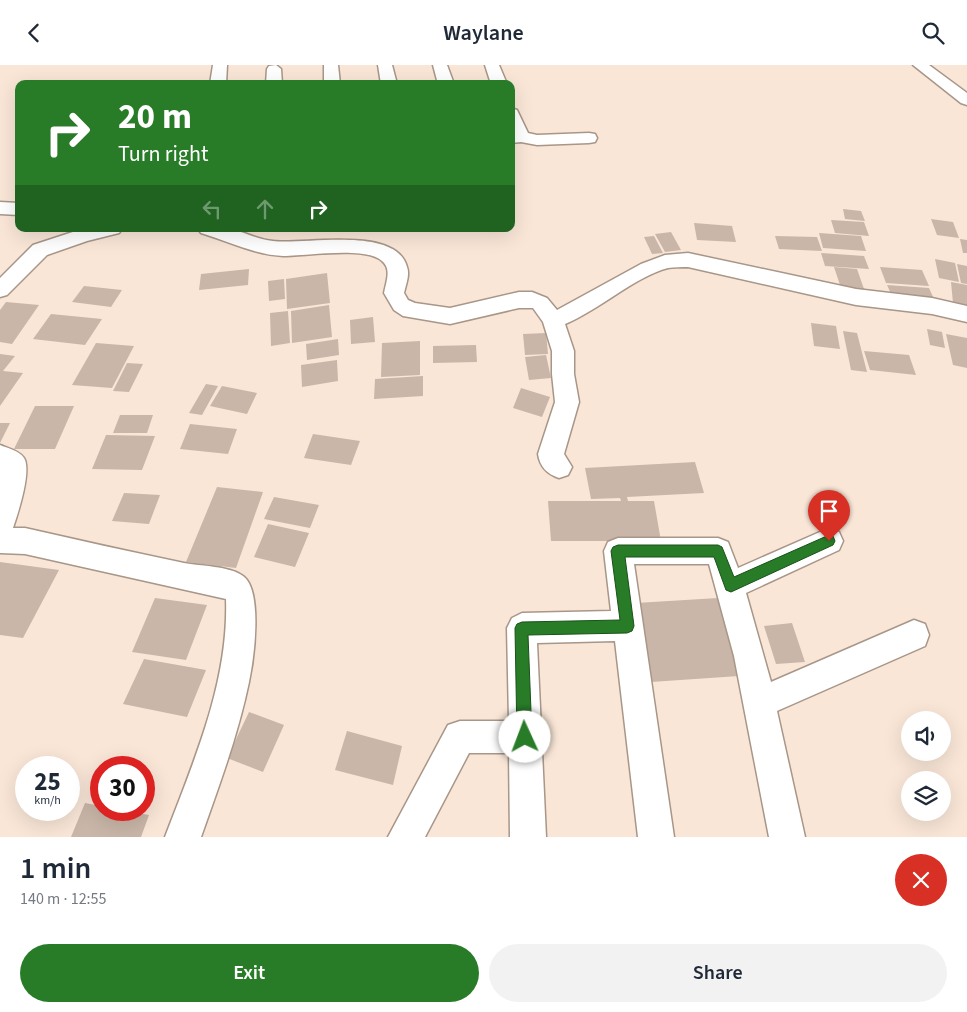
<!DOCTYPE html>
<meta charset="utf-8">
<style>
:root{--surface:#fff;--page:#f2f2f3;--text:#1f2937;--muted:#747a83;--accent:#287c28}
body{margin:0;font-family:"Source Sans 3",sans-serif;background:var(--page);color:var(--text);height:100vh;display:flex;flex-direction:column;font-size:19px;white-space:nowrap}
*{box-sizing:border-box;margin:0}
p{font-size:16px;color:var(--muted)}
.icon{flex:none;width:28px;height:28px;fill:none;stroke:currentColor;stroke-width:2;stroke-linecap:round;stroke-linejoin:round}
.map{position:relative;height:772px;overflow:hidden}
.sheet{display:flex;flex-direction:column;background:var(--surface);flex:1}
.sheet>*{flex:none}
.hud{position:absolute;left:15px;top:15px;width:500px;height:152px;border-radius:10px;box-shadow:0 5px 20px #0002;background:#287c28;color:#fff;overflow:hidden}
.fabs{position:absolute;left:901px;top:646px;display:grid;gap:10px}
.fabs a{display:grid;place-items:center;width:50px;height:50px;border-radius:50%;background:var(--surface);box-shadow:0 5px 20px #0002;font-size:25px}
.speed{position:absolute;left:15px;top:691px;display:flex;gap:10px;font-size:25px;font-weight:700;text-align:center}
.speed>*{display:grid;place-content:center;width:65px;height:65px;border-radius:50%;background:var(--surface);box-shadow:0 5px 20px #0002;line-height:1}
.speed small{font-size:12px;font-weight:400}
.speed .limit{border:8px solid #d22;background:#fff;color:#111}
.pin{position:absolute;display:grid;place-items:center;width:42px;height:42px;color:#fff;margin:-51px -21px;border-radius:50% 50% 50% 0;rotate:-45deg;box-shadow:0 0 5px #0007}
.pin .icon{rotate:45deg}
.me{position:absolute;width:55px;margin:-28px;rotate:358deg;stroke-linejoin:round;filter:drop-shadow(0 0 4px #0008)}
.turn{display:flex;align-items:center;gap:18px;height:105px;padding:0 20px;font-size:22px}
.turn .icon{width:65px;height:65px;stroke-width:2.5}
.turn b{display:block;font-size:35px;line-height:42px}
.lanes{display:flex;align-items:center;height:48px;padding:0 20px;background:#0003;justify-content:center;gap:25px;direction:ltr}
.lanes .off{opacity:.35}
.round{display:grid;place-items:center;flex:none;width:52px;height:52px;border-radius:26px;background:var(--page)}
.overview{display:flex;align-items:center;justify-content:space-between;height:85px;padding:0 20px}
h1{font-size:30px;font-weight:600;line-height:38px}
.cta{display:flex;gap:10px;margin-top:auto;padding:10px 20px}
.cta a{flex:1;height:58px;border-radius:30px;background:var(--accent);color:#fff;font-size:20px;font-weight:600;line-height:58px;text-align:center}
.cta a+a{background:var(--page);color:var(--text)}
header{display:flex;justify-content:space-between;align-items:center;height:65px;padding:0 20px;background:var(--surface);font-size:22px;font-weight:600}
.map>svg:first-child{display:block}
.building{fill:#c9b6a8}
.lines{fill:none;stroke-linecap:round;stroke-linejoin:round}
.minor-casing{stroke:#a89688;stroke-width:3}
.minor{fill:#fff;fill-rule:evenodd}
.route{fill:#287c28;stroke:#1a511a}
</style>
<header><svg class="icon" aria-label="back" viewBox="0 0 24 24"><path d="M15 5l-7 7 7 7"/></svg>Waylane<svg class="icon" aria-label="search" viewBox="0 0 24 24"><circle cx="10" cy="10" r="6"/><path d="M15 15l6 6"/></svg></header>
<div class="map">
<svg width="967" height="772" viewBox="0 0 967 772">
<rect width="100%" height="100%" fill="#f9e6d7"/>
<path class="building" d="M843 144 861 146 865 156 845 154Z
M931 154 953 157 959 173 937 170Z
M831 155 864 157 869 171 835 168Z
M694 158 732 161 736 177 697 175Z
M671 167 681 185 665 187 655 169Z
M819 168 861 171 866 186 823 183Z
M654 171 663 188 652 189 644 172Z
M775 171 817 172 822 186 779 184Z
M960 174 967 175V188H963Z
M821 188 864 191 869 204 825 201Z
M935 194 955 198 959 217 939 213Z
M957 199 967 201V219L961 218Z
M834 202 857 204 864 224 841 223Z
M880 202 922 205 929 221 886 218Z
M249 204 248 220 199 225 201 209Z
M327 208 330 238 287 244 286 214Z
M284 214 285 234 269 236 268 216Z
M951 217 967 220V241L953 238Z
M887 220 929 223 934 234 892 231Z
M84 221 122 225 111 242 72 237Z
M6 237 39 240 12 279 0 277V245Z
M329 240 332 272 292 278 291 246Z
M288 246 290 278 271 281 270 248Z
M51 249 102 254 85 280 33 274Z
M373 252 375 277 351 279 350 255Z
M811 258 836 261 840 284 814 281Z
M927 264 942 267 945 283 930 280Z
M843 266 857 268 867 307 851 305Z
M546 268 548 289 525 290 523 269Z
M946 269 967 273V303L953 300Z
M338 274 339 290 307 295 306 279Z
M420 276V310L381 312 382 278Z
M96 278 134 281 112 323 72 320Z
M476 280 477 297 433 298V281Z
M864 286 909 290 916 310 870 305Z
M0 289 15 291 3 306 23 308 0 341Z
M546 290 551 313 529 315 525 292Z
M337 295 338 316 302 322 301 300Z
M127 298 143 299 129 327 113 326Z
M423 311V331L374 334 375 314Z
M206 319 218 321 202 350 189 348Z
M222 321 257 328 247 349 210 341Z
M521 323 550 332 542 352 513 343Z
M35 341H74L55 384H14Z
M120 350H153L147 368H113Z
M0 358H10L0 378Z
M190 359 237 364 228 389 180 384Z
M313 369 360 376 351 400 304 393Z
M106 370 155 371 142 405 92 404Z
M695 397 704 428 627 432 628 436H654L661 476H551L548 436H621L620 433 591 434 585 403Z
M217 422 263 427 236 503 186 497Z
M124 428 160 430 149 459 112 456Z
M274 432 319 440 310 463 264 454Z
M268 459 309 468 295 502 254 492Z
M0 497 59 505 23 573 0 570Z
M155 533 207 540 186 595 132 587Z
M718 533 739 611 651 617 636 538Z
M792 558 805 597 776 599 764 561Z
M144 594 206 605 187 652 123 639Z
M249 647 284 660 263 707 227 693Z
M347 666 402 681 393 720 335 705Z
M85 738 101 741V745H121L149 750 141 772H71Z"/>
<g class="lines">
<g class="minor-casing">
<path id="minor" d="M213 0H227L226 19H210Z
M276 0 281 4 282 19H266L267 4 269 1Z
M324 0H338L340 19H324Z
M378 0H392L397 19H381Z
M433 0H447L454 19H438Z
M485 0H499L507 19H491Z
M913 0H929L967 28V40L961 38Z
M511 43 517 45 528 68 537 70 589 68 595 69 597 73 595 77 589 78 537 80 521 77 511 78Z
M0 137 19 138V150L0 149Z
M82 164H122L119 168 87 176 47 190 7 230 0 232V213L33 180Z
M198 164C208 163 219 163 229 164 244 166 257 175 273 176 304 180 396 160 407 202 410 210 406 219 404 228L408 235 415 238 450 243 519 227H532L547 233 557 245 641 199 665 190 688 188 856 224 932 233 967 241V257L932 249 856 240 688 202C682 202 675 202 668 203 636 211 599 245 565 259L574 286V309L579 337 564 389 572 402 568 410 559 413C547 409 540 402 538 389L555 337 552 309V286L543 257 533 243H519L450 259 403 251 394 245 384 228C386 217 392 204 382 196 366 181 306 191 283 191 255 190 228 176 201 168Z
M0 380C7 383 20 386 24 393 32 406 18 448 13 463H25C78 475 131 487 184 498 200 501 230 501 243 511 263 525 254 594 249 617 238 670 219 721 201 772H165C194 696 229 616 226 534L25 489 0 488Z
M829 463 839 467 843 476 839 485 746 528 771 617 914 555 925 559 929 570 925 581 777 646 805 772H769L734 591 709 499H634L674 772H638L615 576 537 578 546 772H510L509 688H469L425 772H388L448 660 460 656H509L507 563 512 553 522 548 611 546 604 486 608 477 618 473H718L728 477 738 503Z"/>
</g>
<use href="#minor" class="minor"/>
</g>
<path class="route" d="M829 470 833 471 835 476 833 480 731 527 726 525 714 492H625L634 561 632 566 627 568 528 570 532 672 530 678 525 680 520 678 517 672 515 563 517 559 522 557 620 555 611 486 613 482 618 480H718L722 482 734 512Z"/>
</svg>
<div class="fabs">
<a><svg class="icon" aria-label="sound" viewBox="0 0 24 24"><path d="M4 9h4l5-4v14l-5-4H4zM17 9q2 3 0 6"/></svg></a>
<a><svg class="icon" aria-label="layers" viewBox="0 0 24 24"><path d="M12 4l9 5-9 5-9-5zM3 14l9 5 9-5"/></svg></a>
</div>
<div class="speed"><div>25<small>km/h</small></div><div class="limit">30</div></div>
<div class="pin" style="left:829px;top:476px;background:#d93025"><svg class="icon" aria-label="arrive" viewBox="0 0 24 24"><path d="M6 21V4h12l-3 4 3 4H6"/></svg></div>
<svg class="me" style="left:525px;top:672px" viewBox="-20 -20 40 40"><circle r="19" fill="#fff"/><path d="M0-13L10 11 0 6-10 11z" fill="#287c28"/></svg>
<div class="hud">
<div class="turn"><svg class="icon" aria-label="right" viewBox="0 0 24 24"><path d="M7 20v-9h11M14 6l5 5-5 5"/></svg><div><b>20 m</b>Turn right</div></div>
<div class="lanes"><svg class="icon off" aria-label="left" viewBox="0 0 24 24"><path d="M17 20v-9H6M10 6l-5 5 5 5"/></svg><svg class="icon off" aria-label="ahead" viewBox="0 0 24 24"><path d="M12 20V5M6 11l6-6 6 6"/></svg><svg class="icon" aria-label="right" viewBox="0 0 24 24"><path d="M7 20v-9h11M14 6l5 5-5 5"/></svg></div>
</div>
</div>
<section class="sheet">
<div class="overview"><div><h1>1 min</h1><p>140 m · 12:55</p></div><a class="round" style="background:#d93025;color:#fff"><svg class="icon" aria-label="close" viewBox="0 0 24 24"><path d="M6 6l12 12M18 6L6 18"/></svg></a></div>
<div class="cta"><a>Exit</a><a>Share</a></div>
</section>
